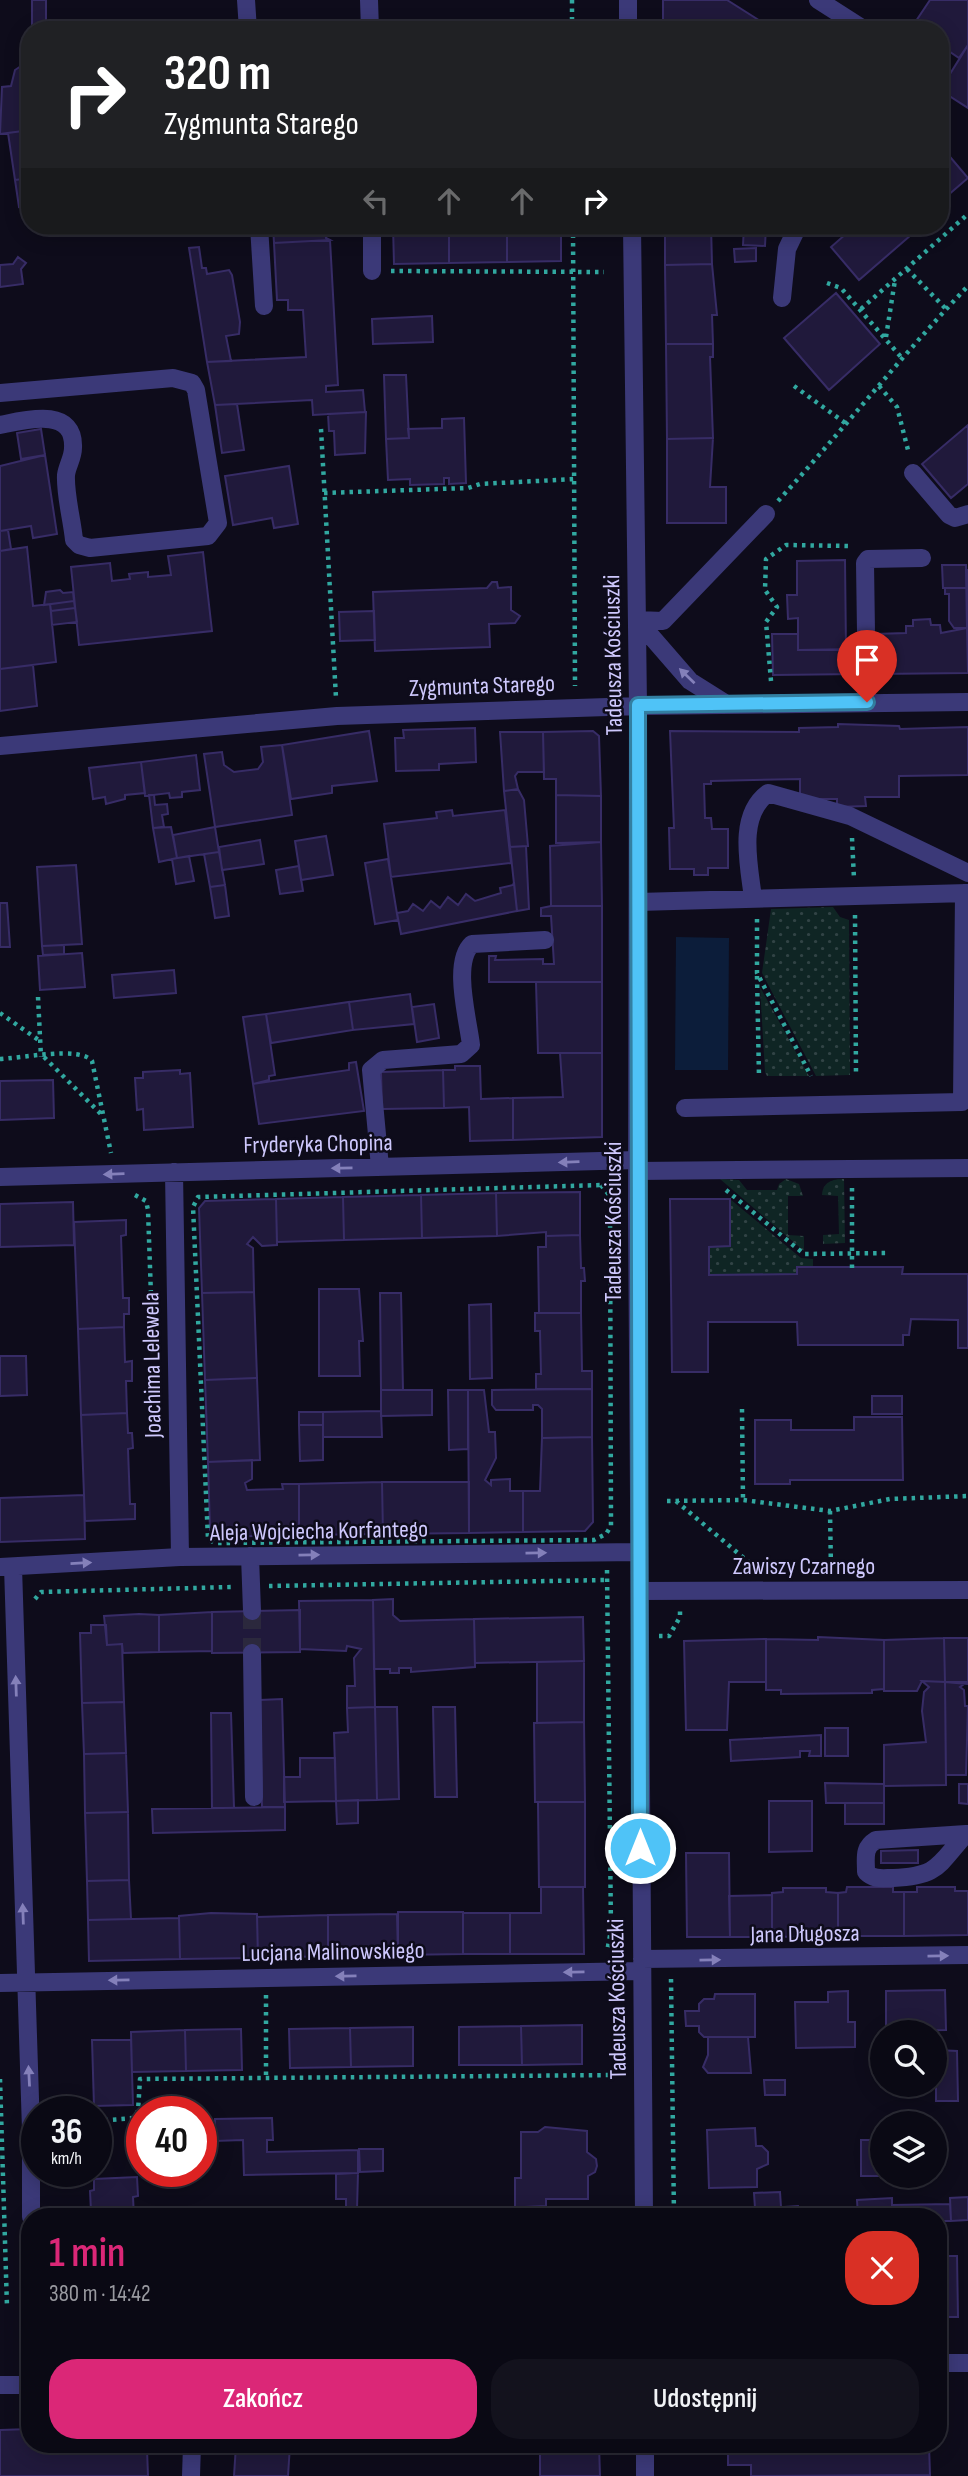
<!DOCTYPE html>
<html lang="pl">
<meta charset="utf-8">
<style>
:root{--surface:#0a0914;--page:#13121d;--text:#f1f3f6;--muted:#999aa0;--line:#2a2a34;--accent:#db2777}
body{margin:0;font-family:"Sofia Sans Condensed",sans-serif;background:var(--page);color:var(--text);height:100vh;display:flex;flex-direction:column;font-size:26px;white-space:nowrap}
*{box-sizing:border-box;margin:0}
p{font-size:23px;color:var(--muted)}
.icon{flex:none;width:38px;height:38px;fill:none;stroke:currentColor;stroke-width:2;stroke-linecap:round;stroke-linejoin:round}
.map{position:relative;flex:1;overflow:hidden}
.sheet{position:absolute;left:21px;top:2208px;width:926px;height:245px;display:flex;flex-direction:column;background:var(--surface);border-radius:28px;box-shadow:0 4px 18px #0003,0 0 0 2px var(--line)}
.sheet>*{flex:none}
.top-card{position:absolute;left:21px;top:21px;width:928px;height:214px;border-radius:28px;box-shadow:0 4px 18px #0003,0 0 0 2px var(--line);background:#202124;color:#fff;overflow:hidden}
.tools{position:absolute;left:870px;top:2020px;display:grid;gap:14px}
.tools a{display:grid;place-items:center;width:77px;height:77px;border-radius:50%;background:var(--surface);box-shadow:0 4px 18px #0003,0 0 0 2px var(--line);font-size:35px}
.speed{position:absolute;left:21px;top:2096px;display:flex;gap:14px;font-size:35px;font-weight:700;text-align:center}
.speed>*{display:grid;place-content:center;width:91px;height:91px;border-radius:50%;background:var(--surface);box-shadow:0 4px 18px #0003,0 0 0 2px var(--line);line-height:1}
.speed small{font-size:18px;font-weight:400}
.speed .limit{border:10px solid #d22;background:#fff;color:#111}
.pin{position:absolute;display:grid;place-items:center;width:60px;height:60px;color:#fff;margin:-72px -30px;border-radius:50% 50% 50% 0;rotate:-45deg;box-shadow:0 0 7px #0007}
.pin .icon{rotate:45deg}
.me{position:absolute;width:77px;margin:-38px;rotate:0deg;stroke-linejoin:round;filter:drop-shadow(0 0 5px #0008)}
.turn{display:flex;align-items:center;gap:24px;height:147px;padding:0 28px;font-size:32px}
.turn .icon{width:91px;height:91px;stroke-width:2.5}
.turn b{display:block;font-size:49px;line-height:60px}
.lanes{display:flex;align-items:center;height:66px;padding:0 28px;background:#0003;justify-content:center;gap:35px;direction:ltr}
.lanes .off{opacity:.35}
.round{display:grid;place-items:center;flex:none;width:74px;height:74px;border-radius:28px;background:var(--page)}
.overview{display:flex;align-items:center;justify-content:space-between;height:119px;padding:0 28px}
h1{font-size:42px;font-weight:600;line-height:52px;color:var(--accent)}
.primary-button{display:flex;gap:14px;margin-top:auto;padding:14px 28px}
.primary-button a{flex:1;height:80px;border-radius:28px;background:var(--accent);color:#fff;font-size:28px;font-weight:600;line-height:80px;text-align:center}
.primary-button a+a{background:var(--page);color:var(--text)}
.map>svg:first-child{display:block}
.grass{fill:url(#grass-dots)}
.water{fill:#0c1d3a}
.building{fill:#20193b;stroke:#372c66;stroke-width:2}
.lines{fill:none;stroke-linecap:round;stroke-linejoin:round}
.minor-tunnel{stroke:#2b283d;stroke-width:18;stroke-dasharray:18 9;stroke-linecap:butt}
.path{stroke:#31a8a0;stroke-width:4.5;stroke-dasharray:3.5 5;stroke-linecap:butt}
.minor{stroke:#3b3978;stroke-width:18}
.oneway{fill:#8480ba}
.route-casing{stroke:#337fa1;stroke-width:18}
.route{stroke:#4fc3f7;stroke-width:12}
.labels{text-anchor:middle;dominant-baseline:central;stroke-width:5;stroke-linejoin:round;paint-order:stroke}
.street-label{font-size:24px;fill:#cec8fd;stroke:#0e0c1b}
</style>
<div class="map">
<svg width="968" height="2476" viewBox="0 0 968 2476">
<defs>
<pattern id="grass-dots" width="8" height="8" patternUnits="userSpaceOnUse" patternTransform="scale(1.75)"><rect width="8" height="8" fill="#0f2524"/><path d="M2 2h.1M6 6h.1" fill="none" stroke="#314345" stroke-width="1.8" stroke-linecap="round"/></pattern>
</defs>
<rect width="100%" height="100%" fill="#0e0c1b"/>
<path class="grass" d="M833 907 840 917 849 920 850 1075 816 1076 762 973 771 909Z
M760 987 809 1076H767L765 1072Z
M720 1179 739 1180 747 1190H777L779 1184 786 1179 799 1184 803 1196H788V1235L804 1236V1251Z
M844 1179 845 1243 823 1244V1235L839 1234 838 1196 822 1195C823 1182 832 1179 844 1179Z
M730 1199 801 1258 813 1259V1267L797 1274 709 1275V1247L730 1246Z"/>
<path class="water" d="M676 937 729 938 728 1070H675Z"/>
<path class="building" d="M32 0H46V30H32Z
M663 0H727L773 29 663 30Z
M930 0H968V45L959 58 940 45V30L912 27Z
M968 45V108L940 90Z
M30 60V130L0 134 2 87 11 86 15 70Z
M30 130V178L15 180 8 133Z
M940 145 968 178 940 202Z
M30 178V205L19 207 15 180Z
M273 226H325L326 238 330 240 274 243Z
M393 226H449V263L394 264Z
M449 226H507V262L449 263Z
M507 226H561V261L507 262Z
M665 226H711L712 264 665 265Z
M744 226H766L765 246 743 245Z
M855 226H915L918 229 859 280 831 247Z
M330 240 338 385 326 386V392L363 390 365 412 313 415 312 400 215 405 207 362 306 357 303 310H288V300H277L274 243Z
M199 247 202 268H206L207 274 229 270 232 275 240 322 239 334 226 336 231 361 207 362 189 248Z
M756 248V261L735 262 734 249Z
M18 257 26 263 21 269 23 284 0 287V265L13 264Z
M712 264 717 315H712L713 344H666L665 265Z
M836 293 880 344 829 390 784 338Z
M432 316 433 342 373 344 372 319Z
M666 344H713V357H710L713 438 667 439Z
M384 375H406L409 438 386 439Z
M237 404 244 450 222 453 215 405Z
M366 412 365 453 335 455 334 431H329L328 414Z
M464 418 466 483 449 484V478H444V484L410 485V479L388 480 386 439 409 438 408 429 442 428V419Z
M968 425V484L951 498 922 464Z
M41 429 45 455 21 459 17 433Z
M713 438 710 487H726V523H667V439Z
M45 455 57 534 33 538 31 526 0 531V466Z
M289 466 298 524 274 528 272 518 233 525 225 476Z
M8 530 11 549 0 551V531Z
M27 547 33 606 50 604 56 662 0 669V551Z
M203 552 212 631 79 645 71 567 110 563 112 581 130 579 129 574 148 572V577L171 575 168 556Z
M845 560 846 650H798V618L788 619 787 595H797V561Z
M942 565H966L967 588H943Z
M966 570H968V628H967Z
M492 582H497L498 588 511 587V610L520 616 515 623 489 624 490 647 375 651 373 592 487 588Z
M945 588H967V628H954L949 621V594H945Z
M60 590 63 593 73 592 74 601 44 605 46 592Z
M74 601 75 608 51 611 50 604Z
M75 608 77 622 52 625 51 611Z
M374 611 375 640 340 641 339 612Z
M930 619 931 625H940L941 633 967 628 968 673 876 674 875 634 906 633V626H913V620Z
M772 634H798V650L859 649V674L773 675Z
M33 665 37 706 0 711V669Z
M838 724 899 726 900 729 968 727V775L899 776V797H865L866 806 837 807V799H800V779L711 781V784H704L705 818H711L712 829H728V868H708V875H694V869H670L669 828H674L670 731 799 732V728L838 727Z
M475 728 476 762 439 764V770L396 771 395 738H404L403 730Z
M369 731 377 781 332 786V793L291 799 282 745Z
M593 731 599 736 601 796 556 795V779H544L543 732Z
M500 732H543L544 772H518L515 776 518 789 504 791Z
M282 745 292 815 215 827 204 754 222 752 224 765 234 772 258 769 263 762 261 747Z
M196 755 200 790 182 792V797L170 798 169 793 145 796 141 762Z
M141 762 145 793 125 795V799L106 804 105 797 93 799 89 768Z
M518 789 524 800 528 846 510 847 504 791Z
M149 795H154L155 805 167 804 168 814 162 815 164 827 153 828Z
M556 795 601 796V842L556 843Z
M452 810 453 816 505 810 511 863 391 877 384 824 437 818 436 812Z
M171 827 177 858 159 862 153 828Z
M215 827 219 852 177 858 173 835Z
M326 836 333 875 301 880 295 841Z
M260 840 264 864 222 870 219 847Z
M601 842 602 906H551L550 846Z
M526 846 529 909 517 911 510 847Z
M219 852 225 885 210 887 204 854Z
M189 856 194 881 176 884 172 859Z
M388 859 398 920 375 924 365 863Z
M76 865 82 944 42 946 37 867Z
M299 866 303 891 280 894 276 870Z
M514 882 517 911 401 934 397 913 408 911 413 904 423 911 431 901 440 908 448 897 458 905 466 894 475 901 501 893 500 888 513 885Z
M225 885 229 916 215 918 210 887Z
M0 903H7L10 947H0Z
M551 906H602V982H489V956H496L495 960 543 959V964H554L551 916H541V908Z
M64 945V954L43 955 42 946Z
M82 953 85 987 40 990 38 956Z
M174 970 176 993 114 998 112 975Z
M536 982H602V1053H538Z
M410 994 414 1024 353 1030 349 1002Z
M349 1002 353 1030 271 1043 266 1014Z
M434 1004 439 1038 417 1042 412 1007Z
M266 1014 275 1075 269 1076V1080L253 1084 243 1017Z
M560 1053H602V1137L513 1140V1098L563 1097Z
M356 1062 364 1111 259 1124 253 1084 349 1070V1063Z
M455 1066H480L481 1099 513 1098V1140L470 1141 469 1107 444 1108 443 1070H455Z
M180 1070V1074L190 1073 193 1127 144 1130 143 1109 137 1110 135 1078H143V1072Z
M443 1070 444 1108 382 1109 381 1072Z
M53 1080 54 1118 0 1120V1081Z
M580 1192V1235L546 1236V1232L497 1236 496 1193Z
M496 1193 497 1236 422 1238 421 1195Z
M421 1195 422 1238 344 1240 343 1197Z
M343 1197 344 1240 277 1242 276 1199Z
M276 1199 277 1245 262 1246 253 1237 247 1244 253 1248 254 1292 202 1293 199 1208 205 1201Z
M670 1199H730V1246L709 1247V1275L797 1274V1267H903L902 1274H968V1348H958V1320L911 1319 909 1335H903V1345H798L797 1322H708V1372H672Z
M73 1202 74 1245 0 1247V1204Z
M126 1220V1235L121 1236 123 1298H129V1314H124V1327L78 1329 74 1222Z
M580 1235 581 1268H584L585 1281H581V1313H539L538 1247H546V1236Z
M319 1289H359L363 1341H359L360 1376H319Z
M254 1292 257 1378 205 1380 202 1293Z
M380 1293H401L403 1390H381Z
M491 1304 492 1378 470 1379 469 1305Z
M535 1313H581L582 1371H592V1389H536V1374H541L540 1331H535Z
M124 1327 125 1362 132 1361V1381H126L127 1413 81 1415 78 1329Z
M0 1356H26L27 1395 0 1396Z
M257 1378 260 1460 208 1462 205 1380Z
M592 1389V1437L542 1438V1409L538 1405H533V1410H496L492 1405V1390Z
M381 1390H432V1415L381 1416Z
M448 1390H468V1449L449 1450Z
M468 1390H484L489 1432H495L496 1458 485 1480 491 1485V1480L510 1479V1491H523V1532L469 1533Z
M872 1396H902V1414H872Z
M381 1411 382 1437H323V1412Z
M299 1412H323V1425H299Z
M127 1413 128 1433H132L133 1448 128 1449 130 1504H135V1519L85 1521 81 1415Z
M854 1417H902L903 1480H790V1484H755V1420H791V1430H854Z
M299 1425H323V1460L300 1461Z
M592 1437 593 1522 585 1531 523 1532V1491H540L542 1438Z
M252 1460V1479L245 1483 247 1490 283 1489 282 1484H299V1535L218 1537 210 1530 208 1462Z
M382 1482 383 1534 299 1535V1484Z
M382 1482H469V1533L383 1534Z
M84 1495 85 1539 0 1542V1498Z
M393 1599V1615L400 1621 474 1619 475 1667 411 1672V1668H399V1673H390V1669H374L373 1600Z
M373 1600 375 1707 347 1708V1686H355L354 1658 361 1649 347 1646 346 1651 300 1649 299 1601Z
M300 1610V1652L212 1653V1612Z
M212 1612V1651L159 1652V1615Z
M139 1614 159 1615V1652L123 1653 122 1644 107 1645 104 1616Z
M583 1617 584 1661 475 1663 474 1619Z
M91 1625H106L107 1645 122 1644 124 1702 82 1703 80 1633H91Z
M818 1637 884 1640V1689L872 1690V1693L781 1694V1690H766V1639L818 1640Z
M944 1638 945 1682 922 1681 917 1691H884V1640Z
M944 1638H968V1684L945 1682Z
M766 1639V1682H729L727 1730H686L684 1641Z
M584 1661V1722L537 1723V1662Z
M922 1681 945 1682 946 1785 884 1786V1745L926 1742 922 1711 924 1692 929 1687Z
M945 1682H967L960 1687 964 1690 965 1706H968L966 1775H946Z
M282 1699 285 1807H262L260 1700Z
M124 1702 126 1753 84 1754 82 1703Z
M375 1707 377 1800 336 1801 334 1733 348 1732 347 1708Z
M375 1707H397L399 1799 377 1800Z
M433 1707H455L457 1797H435Z
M211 1713H231L234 1808H212Z
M584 1722 585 1802H535L534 1723Z
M825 1728H848V1756H825Z
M821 1735V1756H809L810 1751H800V1757L731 1761 730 1740Z
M126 1753 128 1812 85 1813 84 1754Z
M300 1758H335L336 1801 284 1802V1777H300Z
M825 1783 884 1784V1803H826Z
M959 1784H968V1804L959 1803Z
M358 1800V1823L337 1824 336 1801Z
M769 1801H812V1851L769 1852Z
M538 1802H585V1887H539Z
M845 1803H884V1824H845Z
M285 1807V1830L153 1833 152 1809Z
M128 1812 129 1880 87 1881 85 1813Z
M918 1850V1863H881V1851Z
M686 1853H729L730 1937H687Z
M129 1880 131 1919 88 1920 87 1881Z
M541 1887H583L584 1954H510V1913H541Z
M847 1887H893V1892H904V1936H838V1893L846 1892Z
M917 1887H955V1891H968V1935L904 1936V1892H917Z
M783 1888H826V1892L838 1893V1936L772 1937V1893L783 1892Z
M772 1895V1937H730L729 1896Z
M398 1912H463V1954L398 1955Z
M211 1913 257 1914 258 1958 180 1959 179 1916Z
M463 1913H510V1954H463Z
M397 1914 398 1955 328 1956V1915Z
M328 1915V1956L258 1958 257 1917Z
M179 1918 180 1959 89 1961 88 1920Z
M945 1990 946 2030 886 2031V1991Z
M848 1991V2022H855V2047L796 2048 795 2002H828V1992Z
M715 1994H755V2037H704L699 2032V2026H686L685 2011H699V2004L704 1999H714Z
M582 2025V2064L522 2065 521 2026Z
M521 2026 522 2065H459V2027Z
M413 2027V2066L351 2067 350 2028Z
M350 2028 351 2067 290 2068 289 2029Z
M241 2029 242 2070 186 2071 185 2030Z
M185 2030 186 2071 132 2072 131 2032Z
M708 2037H748L751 2073H708L703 2067 708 2055Z
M92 2040H131L133 2105 94 2106Z
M936 2050 957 2051 958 2101H936Z
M764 2080H785V2095H765Z
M272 2118 273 2140H267V2152L358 2150V2173L244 2175 243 2140 215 2141V2119Z
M545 2127 587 2131V2152L596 2159 597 2166 595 2172 588 2176V2199H546V2206L525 2207 524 2211H515V2178H521V2132H538Z
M755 2128 756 2146H762L768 2152V2164L757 2169V2187L709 2188 707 2130Z
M861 2140H882V2175L903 2176H861Z
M359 2149H383V2171L360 2172Z
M358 2173 357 2209H346V2199H336V2174Z
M137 2177 138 2196 133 2197 134 2217H95V2211H91L90 2191 94 2190V2179Z
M780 2192 781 2207 755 2208 754 2193Z
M968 2197V2220L951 2221 950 2198Z
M892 2198V2217H858L857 2200Z
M950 2204 951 2221H938V2217H892V2205Z
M798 2206 799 2217H771L770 2208Z
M500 2211H524V2217H500Z
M938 2256H957L958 2317H938Z
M30 2429V2445H65V2451L147 2449 148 2476H0V2430Z
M236 2445H290L288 2476H234Z
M386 2445H493V2449L386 2453Z
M540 2445H599L600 2476H540Z
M728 2445H929L930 2475 751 2476V2465H728Z"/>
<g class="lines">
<path class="minor-tunnel" d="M252 1611V1653"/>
<path class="path" d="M572 0V30
M573 226 575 686
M907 269 946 309
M391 271 604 272
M827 283 841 288 901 357
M861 309 968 214
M886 337 895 280
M794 386 848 425
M879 386 897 407 909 454
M321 429 336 698
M324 493 468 488 480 484 575 479
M778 501C843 430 902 355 968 286
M771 681 766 622 777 607 765 590 766 559 786 545 851 546
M852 838 854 879
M855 915 856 1076
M757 919V973L811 1076
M757 976 759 1077
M38 997 41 1057
M0 1013 40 1041
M44 1057 102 1115
M0 1059C22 1058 80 1046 92 1061L111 1153
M601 1185 610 1196 611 1526 606 1534 594 1540 215 1543 208 1539 193 1207 198 1197Z
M852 1188V1268
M726 1190 804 1254 887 1253
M135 1195 146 1201 148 1210 155 1410
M742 1409 743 1500
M667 1501 743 1500 830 1511 890 1499 968 1496
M676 1501 758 1570
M830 1511 831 1570
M607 1570 611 1930 607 1952
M269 1586 607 1580
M35 1599 41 1592 232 1587
M659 1636H669L680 1617V1608
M671 1979 674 2217
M266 1995V2078
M0 2079 7 2307
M96 2121 134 2118 138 2111 140 2079 616 2075"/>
<path class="minor" d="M246 0 248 30
M369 0 370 30
M628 0V30
M818 0 865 30
M259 226 264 306
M372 226V271
M632 226 638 706 637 1212 644 2217
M782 298 787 249 798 226
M0 393 173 378 192 383 196 390 218 523 208 536 90 548 79 545 74 540C72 519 65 495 66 475 67 466 73 458 73 448 75 406 25 420 0 425
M913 473 949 515 955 518 968 514
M637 620 663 621 766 514
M637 620 690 681 725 703
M867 702 865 563 868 559 922 558
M0 746 337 716 638 706 968 702
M753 898C749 865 737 816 768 793L850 816 968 873
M638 902 968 893
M685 1108 962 1102 964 893
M380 1167 371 1070 383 1060 461 1054 471 1045C468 1019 452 962 472 944L545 940
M637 1171 968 1168
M174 1172 180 1557
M0 1177 637 1160
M250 1556 252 1611
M0 1567 180 1557 639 1552
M13 1567 31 2130V2217
M640 1591 968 1590
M252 1653 254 1797
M966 1834C937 1866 939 1876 893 1878 882 1878 874 1880 866 1872 866 1857 863 1848 876 1840L966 1834H968
M642 1959 968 1955
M0 1983 642 1971
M938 2363H968
M0 2385H30
M645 2445V2476
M191 2476 192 2445"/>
</g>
<defs><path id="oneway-solid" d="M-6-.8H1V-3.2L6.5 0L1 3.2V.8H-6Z" transform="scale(1.75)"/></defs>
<g class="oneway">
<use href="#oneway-solid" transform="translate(687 676) rotate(-136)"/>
<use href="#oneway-solid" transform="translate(569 1162) rotate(178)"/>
<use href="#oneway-solid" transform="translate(342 1168) rotate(179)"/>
<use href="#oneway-solid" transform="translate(114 1174) rotate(178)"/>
<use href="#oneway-solid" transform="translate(536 1553) rotate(-1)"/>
<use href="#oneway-solid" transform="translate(309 1555) rotate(-1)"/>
<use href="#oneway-solid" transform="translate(81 1563) rotate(-3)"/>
<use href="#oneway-solid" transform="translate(16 1686) rotate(-92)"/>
<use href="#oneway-solid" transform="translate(23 1914) rotate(-92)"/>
<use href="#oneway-solid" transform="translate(938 1956) rotate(-1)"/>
<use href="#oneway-solid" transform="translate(710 1960) rotate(-1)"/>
<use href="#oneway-solid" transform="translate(574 1972) rotate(179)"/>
<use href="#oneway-solid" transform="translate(346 1976) rotate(179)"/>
<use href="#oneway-solid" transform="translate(119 1980) rotate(179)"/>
<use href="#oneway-solid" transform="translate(29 2076) rotate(-93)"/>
</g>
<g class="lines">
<g class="route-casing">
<path id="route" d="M640 1848 638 705 867 702"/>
</g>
<use href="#route" class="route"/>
</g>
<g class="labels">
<g class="street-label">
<text transform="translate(613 655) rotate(-91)">Tadeusza Kościuszki</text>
<text transform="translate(482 686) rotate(-2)">Zygmunta Starego</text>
<text transform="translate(318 1144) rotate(-1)">Fryderyka Chopina</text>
<text transform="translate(613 1222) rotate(-90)">Tadeusza Kościuszki</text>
<text transform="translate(152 1365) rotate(-91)">Joachima Lelewela</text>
<text transform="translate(319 1531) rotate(-1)">Aleja Wojciecha Korfantego</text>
<text x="804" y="1566">Zawiszy Czarnego</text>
<text transform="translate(805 1934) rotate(-1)">Jana Długosza</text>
<text transform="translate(333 1952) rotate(-1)">Lucjana Malinowskiego</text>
<text transform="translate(617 1999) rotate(-91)">Tadeusza Kościuszki</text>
</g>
</g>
</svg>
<div class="tools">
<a><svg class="icon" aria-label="search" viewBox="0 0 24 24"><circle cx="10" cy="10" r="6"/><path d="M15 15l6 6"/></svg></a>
<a><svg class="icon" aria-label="layers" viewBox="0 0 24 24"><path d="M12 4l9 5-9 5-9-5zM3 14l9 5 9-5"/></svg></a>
</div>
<div class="speed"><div>36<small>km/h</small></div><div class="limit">40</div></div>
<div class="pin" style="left:867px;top:702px;background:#d93025"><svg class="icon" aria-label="arrive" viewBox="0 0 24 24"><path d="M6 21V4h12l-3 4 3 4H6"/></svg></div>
<svg class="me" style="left:640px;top:1848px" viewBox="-20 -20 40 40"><circle r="17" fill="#4fc3f7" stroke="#fff" stroke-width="3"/><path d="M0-11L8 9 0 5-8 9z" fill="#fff"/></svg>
<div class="top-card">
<div class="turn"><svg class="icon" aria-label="right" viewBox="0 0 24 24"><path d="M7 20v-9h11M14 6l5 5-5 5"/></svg><div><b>320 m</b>Zygmunta Starego</div></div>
<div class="lanes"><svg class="icon off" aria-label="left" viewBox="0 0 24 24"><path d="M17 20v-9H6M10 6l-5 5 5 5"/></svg><svg class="icon off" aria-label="ahead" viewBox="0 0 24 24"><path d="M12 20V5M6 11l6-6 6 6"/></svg><svg class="icon off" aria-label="ahead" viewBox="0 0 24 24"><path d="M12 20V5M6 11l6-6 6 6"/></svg><svg class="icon" aria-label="right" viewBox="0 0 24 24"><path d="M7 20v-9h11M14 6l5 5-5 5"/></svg></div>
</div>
<section class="sheet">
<div class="overview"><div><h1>1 min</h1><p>380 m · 14:42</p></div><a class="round" style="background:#d93025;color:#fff"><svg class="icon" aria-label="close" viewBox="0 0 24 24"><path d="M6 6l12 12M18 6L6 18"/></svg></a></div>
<div class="primary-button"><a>Zakończ</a><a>Udostępnij</a></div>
</section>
</div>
